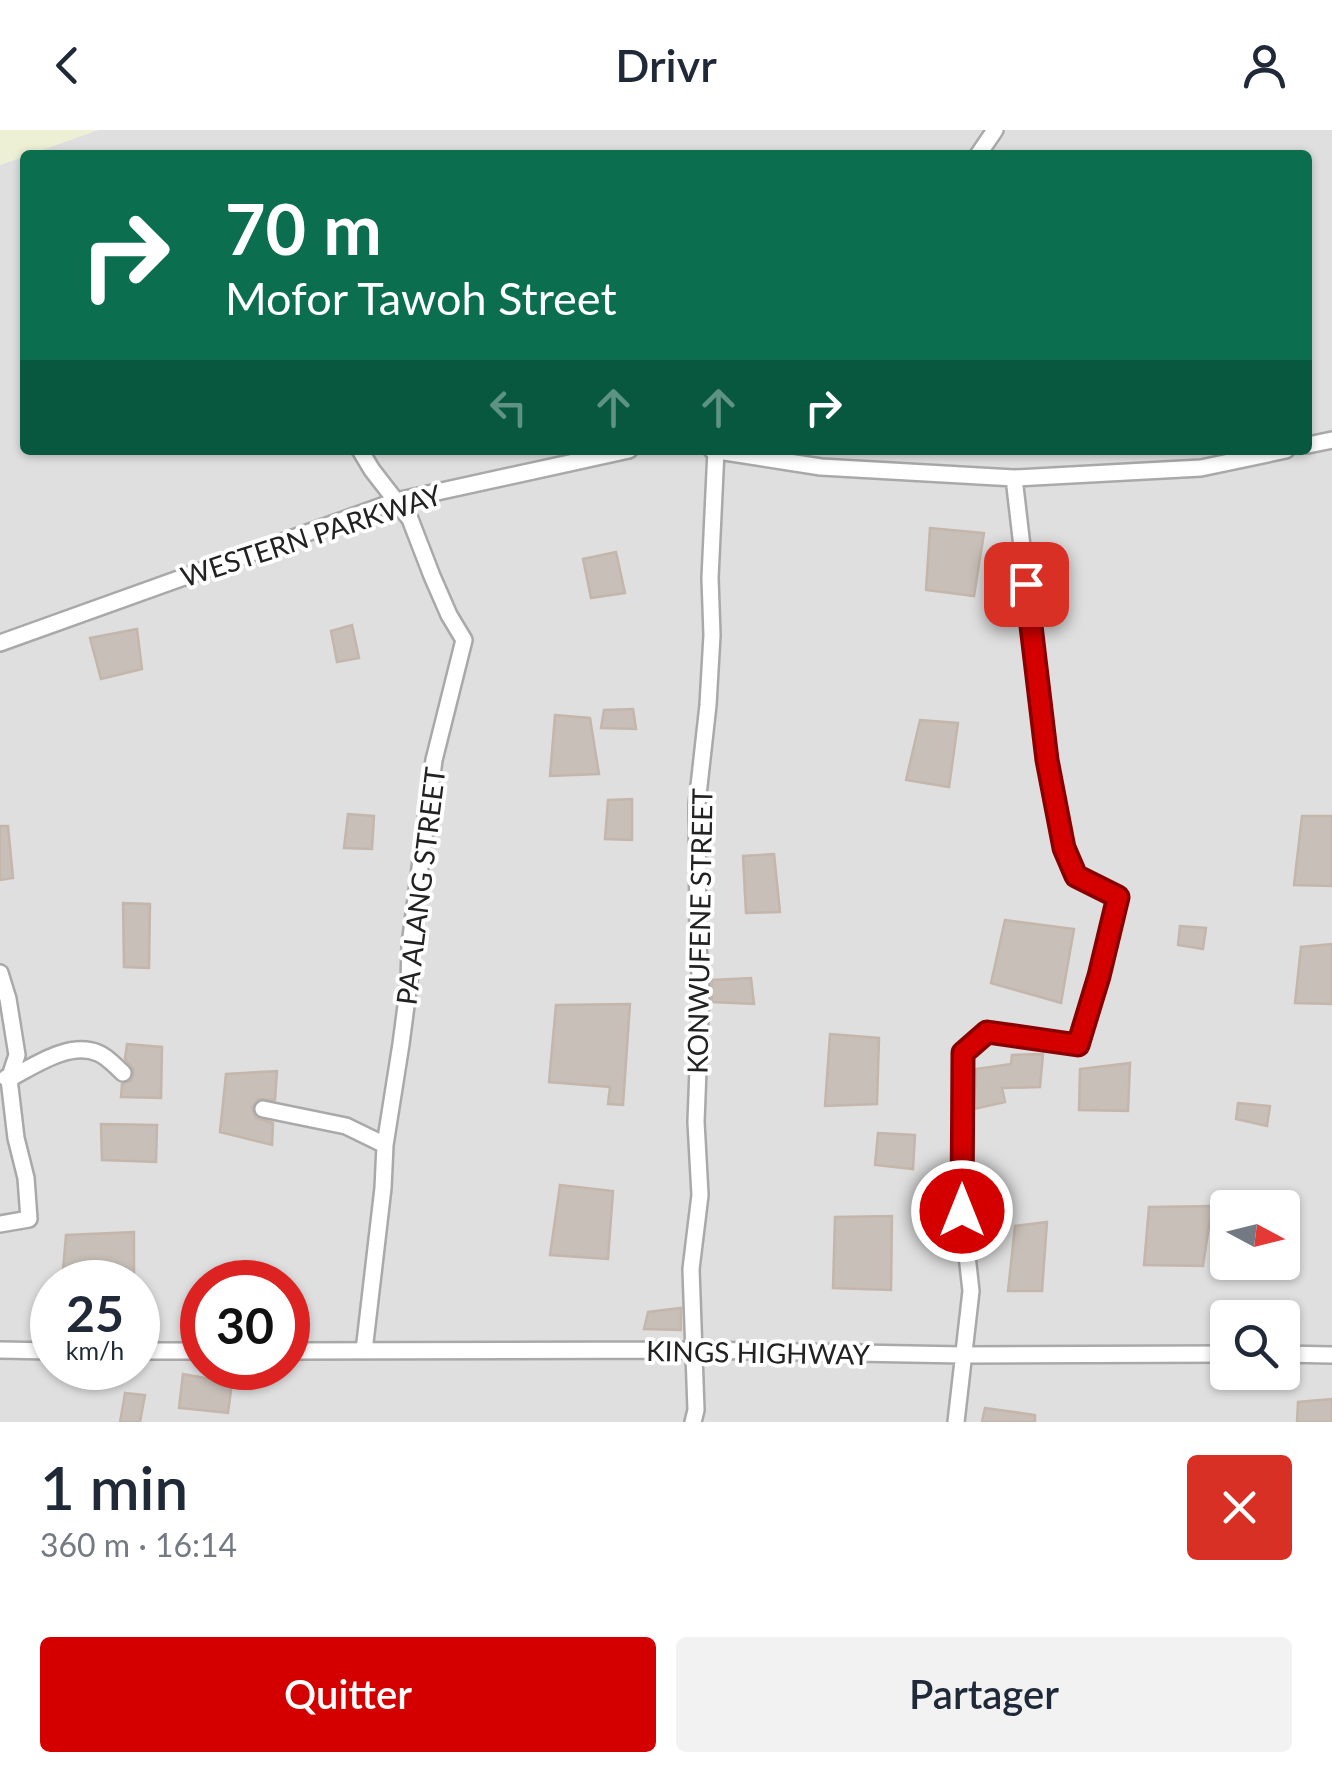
<!DOCTYPE html>
<html lang="fr">
<meta charset="utf-8">
<style>
:root{--surface:#fff;--page:#f2f2f3;--text:#1f2937;--muted:#747a83;--accent:#d40000}
body{margin:0;font-family:Lato,sans-serif;background:var(--page);color:var(--text);height:100vh;display:flex;flex-direction:column;font-size:38px;white-space:nowrap}
*{box-sizing:border-box;margin:0}
p{font-size:32px;color:var(--muted)}
.icon{flex:none;width:55px;height:55px;fill:none;stroke:currentColor;stroke-width:2;stroke-linecap:round;stroke-linejoin:round}
.map{position:relative;height:1292px;overflow:hidden}
.drawer{display:flex;flex-direction:column;background:var(--surface);flex:1}
.drawer>*{flex:none}
.banner{position:absolute;left:20px;top:20px;width:1292px;height:305px;border-radius:10px;box-shadow:0 2px 8px #0004;background:#0b6e4f;color:#fff;overflow:hidden}
.needle{width:65px;rotate:97deg}
.controls{position:absolute;left:1210px;top:1060px;display:grid;gap:20px}
.controls a{display:grid;place-items:center;width:90px;height:90px;border-radius:10px;background:var(--surface);box-shadow:0 2px 8px #0004;font-size:50px}
.speed{position:absolute;left:30px;top:1130px;display:flex;gap:20px;font-size:50px;font-weight:700;text-align:center}
.speed>*{display:grid;place-content:center;width:130px;height:130px;border-radius:50%;background:var(--surface);box-shadow:0 2px 8px #0004;line-height:1}
.speed small{font-size:25px;font-weight:400}
.speed .limit{border:15px solid #d22;background:#fff;color:#111}
.pin{position:absolute;display:grid;place-items:center;width:85px;height:85px;color:#fff;margin:-42px;border-radius:20px;box-shadow:0 5px 15px #0006}
.me{position:absolute;width:110px;margin:-55px;rotate:0deg;stroke-linejoin:round;filter:drop-shadow(0 0 8px #0008)}
.turn{display:flex;align-items:center;gap:35px;height:210px;padding:0 40px;font-size:45px}
.turn .icon{width:130px;height:130px;stroke-width:2.5}
.turn b{display:block;font-size:70px;line-height:85px}
.lanes{display:flex;align-items:center;height:95px;padding:0 40px;background:#0003;justify-content:center;gap:50px;direction:ltr}
.lanes .off{opacity:.35}
.round{display:grid;place-items:center;flex:none;width:105px;height:105px;border-radius:10px;background:var(--page)}
.headline{display:flex;align-items:center;justify-content:space-between;height:170px;padding:0 40px}
h1{font-size:60px;font-weight:600;line-height:75px}
.cta{display:flex;gap:20px;margin-top:auto;padding:20px 40px}
.cta a{flex:1;height:115px;border-radius:10px;background:var(--accent);color:#fff;font-size:40px;font-weight:600;line-height:115px;text-align:center}
.cta a+a{background:var(--page);color:var(--text)}
header{display:flex;justify-content:space-between;align-items:center;height:130px;padding:0 40px;background:var(--surface);font-size:45px;font-weight:600}
.map>svg:first-child{display:block}
.residential{fill:#e0dfdf;fill-rule:evenodd}
.farmland{fill:#eef0d5}
.building{fill:#c7bfb8;stroke:#c4b6ab;stroke-width:2.5}
.lines{fill:none;stroke-linecap:round;stroke-linejoin:round}
.minor-casing{stroke:#a9a9a9;stroke-width:20}
.minor{stroke:#fff;stroke-width:15}
.route-casing{stroke:#8a0000;stroke-width:25}
.route{stroke:#d40000;stroke-width:18}
.labels{text-anchor:middle;dominant-baseline:central;stroke-width:8;stroke-linejoin:round;paint-order:stroke}
.street-label{font-size:28px;fill:#222;stroke:#fff}
</style>
<header><svg class="icon" aria-label="back" viewBox="0 0 24 24"><path d="M15 5l-7 7 7 7"/></svg>Drivr<svg class="icon" aria-label="person" viewBox="0 0 24 24"><circle cx="12" cy="8" r="4"/><path d="M4 21q1-7 8-7t8 7"/></svg></header>
<div class="map">
<svg width="1332" height="1292" viewBox="0 0 1332 1292">
<rect width="100%" height="100%" fill="#f2efe9"/>
<path class="residential" d="M98 0H1332V1292H0V35L25 26V320H1308V25H28ZM1228 1078H1282V1132H1228ZM52 1152H138V1238H52ZM202 1152H288V1238H202ZM1228 1188H1282V1242H1228Z"/>
<path class="farmland" d="M0 0H98L0 35Z"/>
<path class="building" d="M930 398 984 403 974 466 926 460Z
M616 422 625 463 591 468 583 429Z
M352 495 359 528 337 532 331 501Z
M137 499 142 539 101 549 90 508Z
M633 579 636 599 601 598 604 580Z
M555 585 590 588 599 644 550 646Z
M920 590 958 593 949 657 906 650Z
M632 669V710L605 709 608 670Z
M348 684 374 686 372 719 344 718Z
M1302 686H1332V756L1294 755Z
M0 696H8L13 748 0 750Z
M774 724 780 782 746 783 743 726Z
M123 773 150 774 149 838 124 837Z
M1005 790 1074 799 1061 873 991 853Z
M1180 796 1206 798 1203 819 1178 815Z
M1332 814V874L1295 873 1301 817Z
M751 848 754 874 712 872V850Z
M630 874 623 975 608 974 610 957 549 952 556 875Z
M830 904 879 908 877 974 825 976Z
M127 914 162 917 161 968 121 967 122 954 131 951 134 944 133 939 125 929Z
M1043 924 1040 957 1002 958 1005 972 974 979 976 939 1011 934 1012 925Z
M1130 933 1128 981 1079 980 1080 939Z
M277 941 275 970 259 969 252 978 256 988 273 993 272 1015 220 1002 226 944Z
M1238 973 1270 976 1267 996 1236 989Z
M101 994 157 995 156 1032 102 1030Z
M878 1003 915 1005 913 1039 875 1035Z
M560 1055 613 1061 608 1129 550 1125Z
M1212 1076 1203 1136 1144 1135 1149 1077Z
M892 1086 891 1160 833 1158 835 1087Z
M1047 1092 1042 1161H1008L1015 1096Z
M134 1102V1152H62L66 1105Z
M681 1178V1200L644 1199 648 1182Z
M183 1244 232 1253 228 1283 179 1278Z
M125 1263 145 1265 140 1292H120Z
M1332 1269V1292H1297L1298 1272Z
M985 1278 1035 1285V1292H982Z"/>
<g class="lines">
<g class="minor-casing">
<path id="minor" d="M978 25 995 0
M1308 315 1332 310
M360 320 372 340 410 389 432 446 449 485 464 510 434 630 410 815 409 853 401 914 385 1015 383 1058 364 1221
M712 320 821 337 1014 348 1201 338 1286 320
M0 513 396 371 629 320
M0 843 8 869 17 925 9 949 16 1008 26 1048 29 1089 0 1094
M6 948 9 949C34 936 69 911 98 923 108 927 115 936 123 943
M263 979 346 996 385 1015
M0 1220 52 1221
M138 1221H202
M288 1221 692 1220 963 1225 1228 1224
M1282 1224 1332 1225
M693 1292 696 1280 691 1139 700 1065 696 992 701 860 698 814 697 674 708 575 712 505 710 448 716 320
M956 1292 971 1161 962 1081 963 923 987 902 1078 915 1099 846 1118 767 1077 746 1064 718 1047 630 1014 348"/>
</g>
<use href="#minor" class="minor"/>
</g>
<g class="lines">
<g class="route-casing">
<path id="route" d="M962 1081 963 923 987 902 1078 915 1099 846 1118 767 1076 746 1064 718 1047 630 1026 454"/>
</g>
<use href="#route" class="route"/>
</g>
<g class="labels">
<g class="street-label">
<text transform="translate(311 405) rotate(-18)">WESTERN PARKWAY</text>
<text transform="translate(420 756) rotate(-83)">PA ALANG STREET</text>
<text transform="translate(699 801) rotate(-89)">KONWUFENE STREET</text>
<text transform="translate(758 1222) rotate(1)">KINGS HIGHWAY</text>
</g>
</g>
</svg>
<div class="controls">
<a><svg class="needle" viewBox="-14 -14 28 28"><path d="M0-13l5 13h-10z" fill="#e53935"/><path d="M0 13l5-13h-10z" fill="#747a83"/></svg></a>
<a><svg class="icon" aria-label="search" viewBox="0 0 24 24"><circle cx="10" cy="10" r="6"/><path d="M15 15l6 6"/></svg></a>
</div>
<div class="speed"><div>25<small>km/h</small></div><div class="limit">30</div></div>
<div class="pin" style="left:1026px;top:454px;background:#d93025"><svg class="icon" aria-label="arrive" viewBox="0 0 24 24"><path d="M6 21V4h12l-3 4 3 4H6"/></svg></div>
<svg class="me" style="left:962px;top:1081px" viewBox="-20 -20 40 40"><circle r="17" fill="#d40000" stroke="#fff" stroke-width="3"/><path d="M0-11L8 9 0 5-8 9z" fill="#fff"/></svg>
<div class="banner">
<div class="turn"><svg class="icon" aria-label="right" viewBox="0 0 24 24"><path d="M7 20v-9h11M14 6l5 5-5 5"/></svg><div><b>70 m</b>Mofor Tawoh Street</div></div>
<div class="lanes"><svg class="icon off" aria-label="left" viewBox="0 0 24 24"><path d="M17 20v-9H6M10 6l-5 5 5 5"/></svg><svg class="icon off" aria-label="ahead" viewBox="0 0 24 24"><path d="M12 20V5M6 11l6-6 6 6"/></svg><svg class="icon off" aria-label="ahead" viewBox="0 0 24 24"><path d="M12 20V5M6 11l6-6 6 6"/></svg><svg class="icon" aria-label="right" viewBox="0 0 24 24"><path d="M7 20v-9h11M14 6l5 5-5 5"/></svg></div>
</div>
</div>
<section class="drawer">
<div class="headline"><div><h1>1 min</h1><p>360 m · 16:14</p></div><a class="round" style="background:#d93025;color:#fff"><svg class="icon" aria-label="close" viewBox="0 0 24 24"><path d="M6 6l12 12M18 6L6 18"/></svg></a></div>
<div class="cta"><a>Quitter</a><a>Partager</a></div>
</section>
